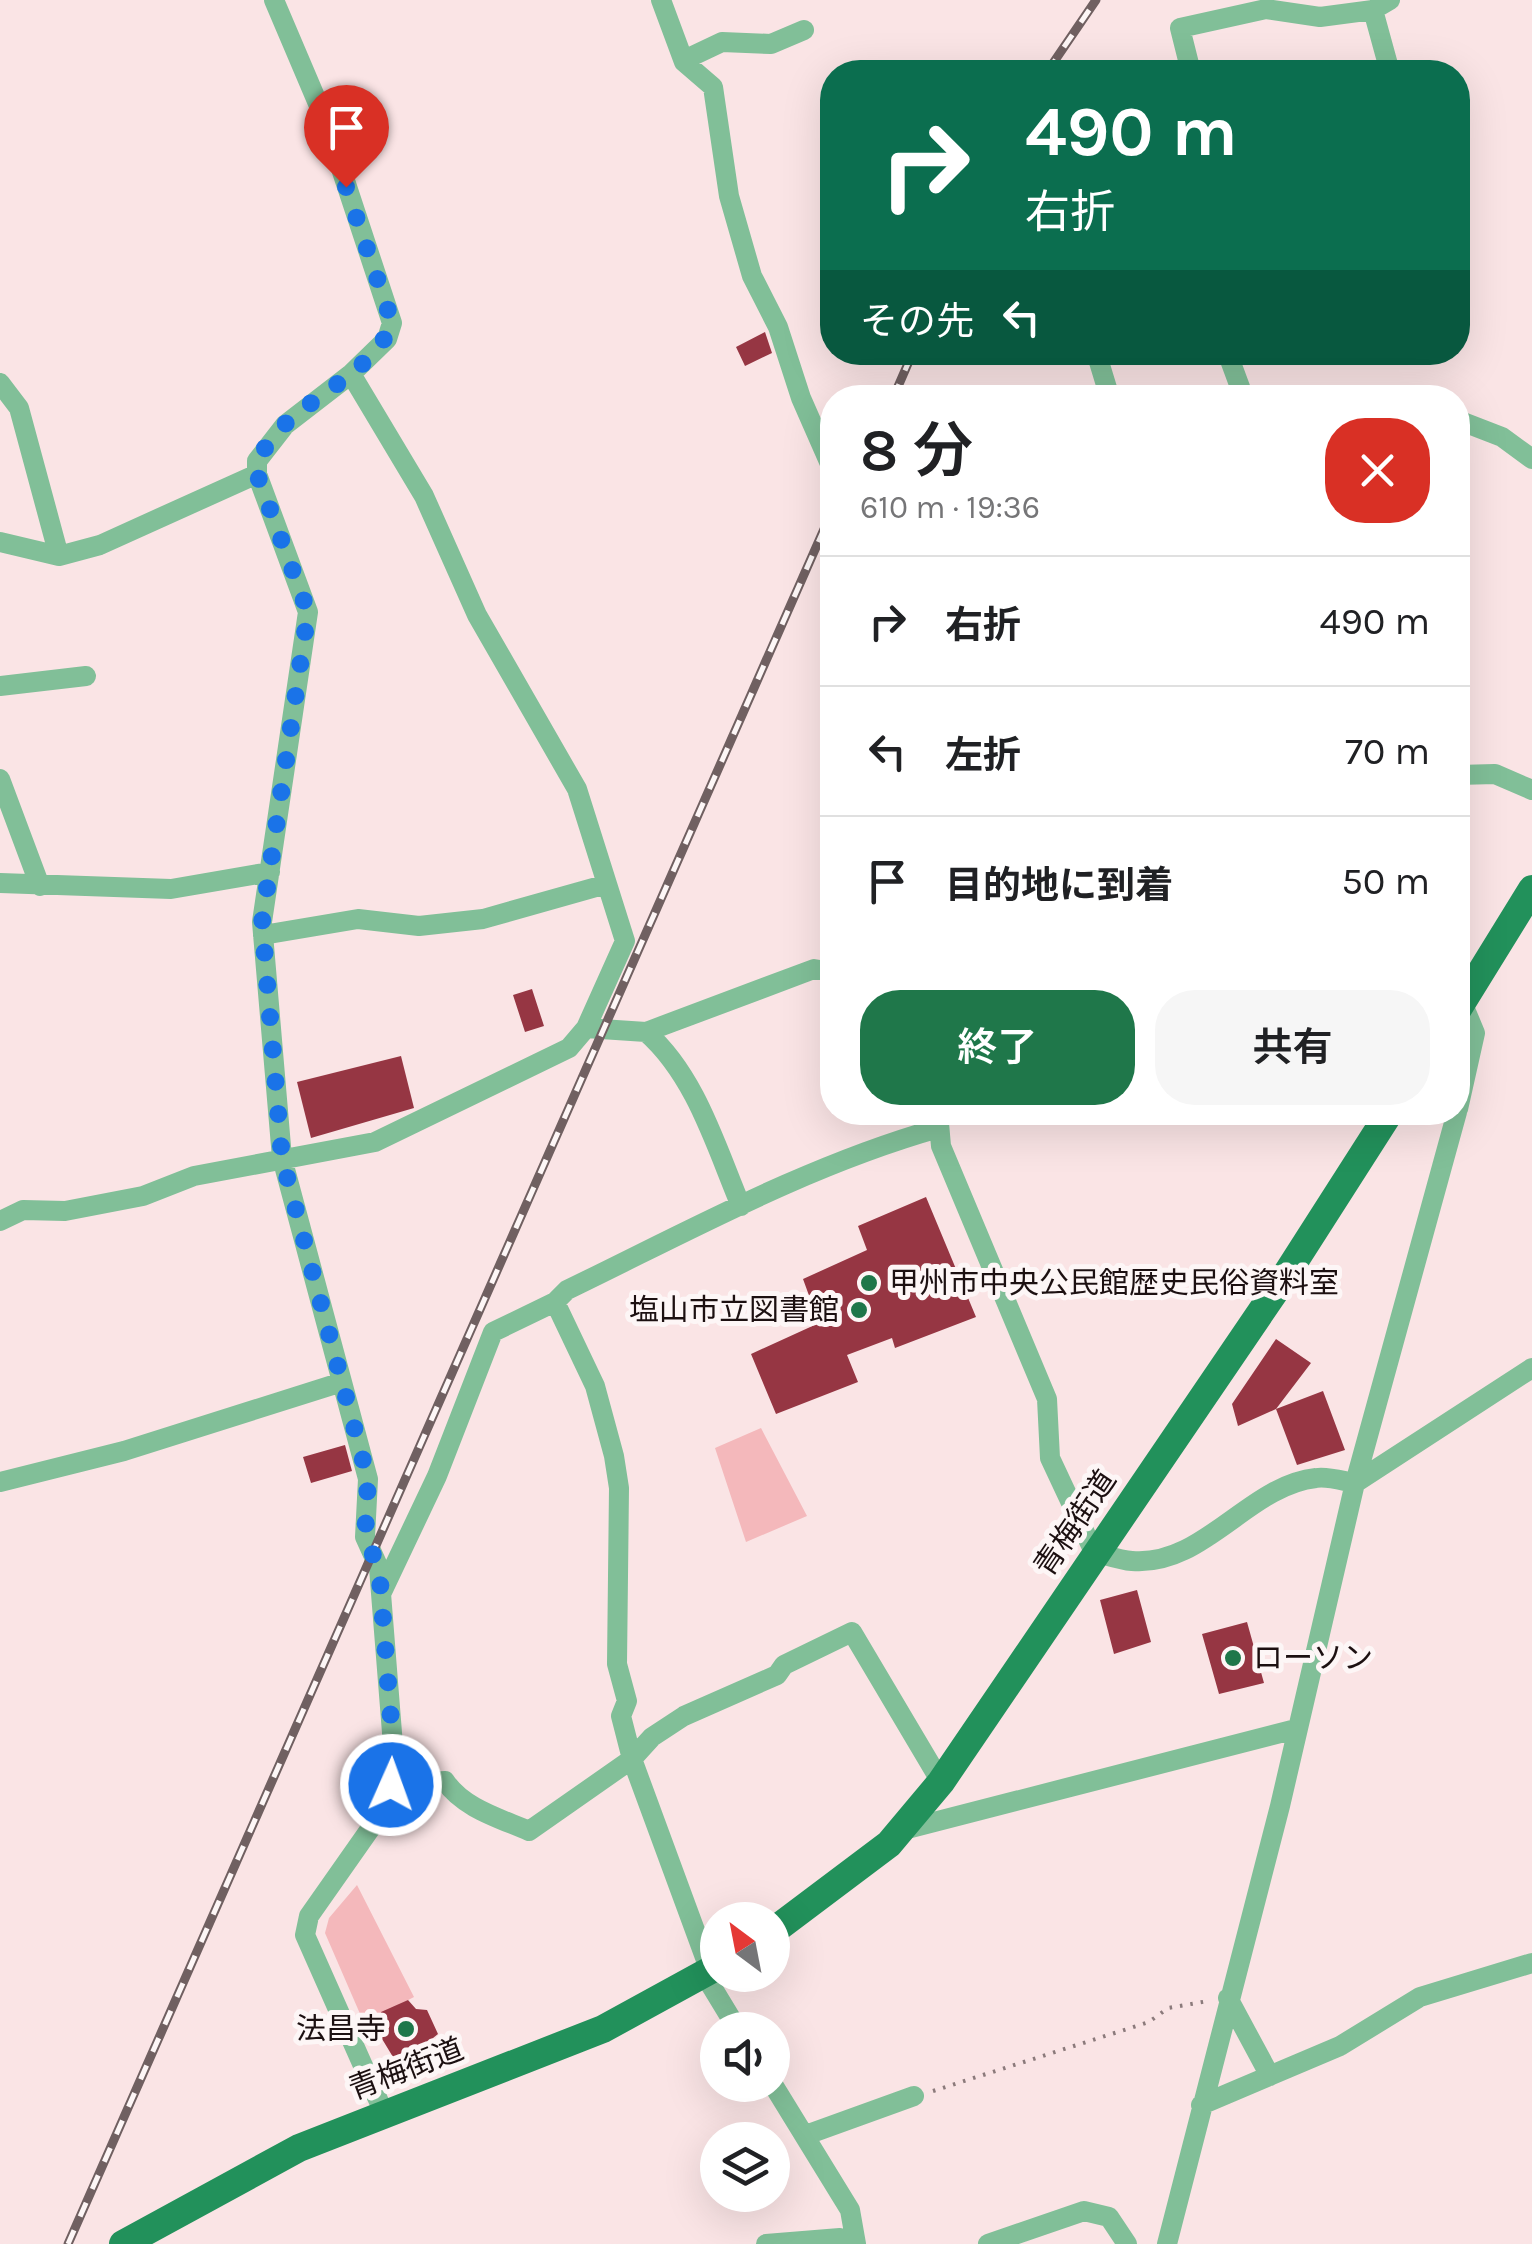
<!DOCTYPE html>
<html lang="ja">
<meta charset="utf-8">
<style>
:root{--surface:#fff;--page:#f6f6f6;--text:#202124;--muted:#757577;--line:#e0e0e0;--accent:#1f774a}
body{margin:0;font-family:Karla,"Noto Sans JP",sans-serif;background:var(--page);color:var(--text);height:100vh;display:flex;flex-direction:column;font-size:38px;white-space:nowrap}
*{box-sizing:border-box;margin:0}
p{font-size:32px;color:var(--muted)}
.icon{flex:none;width:55px;height:55px;fill:none;stroke:currentColor;stroke-width:2;stroke-linecap:round;stroke-linejoin:round}
.map{position:relative;flex:1;overflow:hidden}
.panel{position:absolute;left:820px;top:385px;width:650px;height:740px;display:flex;flex-direction:column;background:var(--surface);border-radius:40px;box-shadow:0 10px 40px #0002}
.panel>*{flex:none}
.top-card{position:absolute;left:820px;top:60px;width:650px;height:305px;border-radius:40px;box-shadow:0 10px 40px #0002;background:#0b6e4f;color:#fff;overflow:hidden}
.needle{width:65px;rotate:328deg}
.controls{position:absolute;left:700px;top:1902px;display:grid;gap:20px}
.controls a{display:grid;place-items:center;width:90px;height:90px;border-radius:50%;background:var(--surface);box-shadow:0 10px 40px #0002;font-size:50px}
.pin{position:absolute;display:grid;place-items:center;width:85px;height:85px;color:#fff;margin:-102px -42px;border-radius:50% 50% 50% 0;rotate:-45deg;box-shadow:0 0 10px #0007}
.pin .icon{rotate:45deg}
.me{position:absolute;width:110px;margin:-55px;rotate:2deg;stroke-linejoin:round;filter:drop-shadow(0 0 8px #0008)}
.turn{display:flex;align-items:center;gap:35px;height:210px;padding:0 40px;font-size:45px}
.turn .icon{width:130px;height:130px;stroke-width:2.5}
.turn b{display:block;font-size:70px;line-height:85px}
.then{display:flex;align-items:center;height:95px;padding:0 40px;background:#0003;gap:20px;font-size:38px}
.round{display:grid;place-items:center;flex:none;width:105px;height:105px;border-radius:40px;background:var(--page)}
.summary{display:flex;align-items:center;justify-content:space-between;height:170px;padding:0 40px}
h1{font-size:60px;font-weight:600;line-height:75px}
.button{display:flex;gap:20px;margin-top:auto;padding:20px 40px}
.button a{flex:1;height:115px;border-radius:40px;background:var(--accent);color:#fff;font-size:40px;font-weight:600;line-height:115px;text-align:center}
.button a+a{background:var(--page);color:var(--text)}
ul{padding:0;list-style:none}
li{display:flex;align-items:center;gap:30px;height:130px;padding:0 40px;border-top:2px solid var(--line)}
li div{flex:1}
li b{display:block;font-size:38px}
li em{font-style:normal}
.map>svg:first-child{display:block}
.green{fill:#f4b8bb}
.building{fill:#963643}
.lines{fill:none;stroke-linecap:round;stroke-linejoin:round}
.path{stroke:#8b7a7b;stroke-width:4;stroke-dasharray:2.5 8;stroke-linecap:butt}
.minor{stroke:#81bf98;stroke-width:20}
.major{stroke:#22915b;stroke-width:28}
.rail-casing{stroke:#706061;stroke-width:9}
.rail{stroke:#fdf6f6;stroke-width:5;stroke-dasharray:15;stroke-linecap:butt}
.route{stroke:#1a73e8;stroke-width:18;stroke-dasharray:0 32.4}
.poi-dot{fill:#1f774a;stroke:#fdf6f6;stroke-width:4}
.labels{text-anchor:middle;dominant-baseline:central;stroke-width:10;stroke-linejoin:round;paint-order:stroke}
.poi-label{font-size:30px;fill:#1c1011;stroke:#fdf6f6;text-anchor:start}
.street-label{font-size:30px;fill:#1c1011;stroke:#fdf6f6}
</style>
<div class="map">
<svg width="1532" height="2244" viewBox="0 0 1532 2244">
<rect width="100%" height="100%" fill="#fae4e5"/>
<path class="green" d="M761 1428 807 1516 746 1542 715 1448Z
M357 1885 414 1997 364 2023 325 1933 329 1918Z"/>
<path class="building" d="M765 332 772 353 745 366 736 347Z
M532 989 544 1026 525 1032 513 995Z
M401 1056 414 1108 311 1138 297 1082Z
M926 1197 976 1317 895 1348 892 1338 847 1355 858 1382 776 1414 751 1354 819 1323 803 1279 867 1250 858 1226Z
M1276 1339 1311 1363 1276 1409 1238 1426 1232 1404Z
M1323 1391 1345 1450 1297 1465 1276 1409Z
M345 1445 352 1471 311 1483 303 1457Z
M1137 1590 1151 1642 1114 1654 1100 1600Z
M1247 1622 1264 1683 1219 1694 1202 1634Z
M408 2000 416 2009 427 2010 438 2034 422 2047 393 2057 373 2024 383 2018 381 2012Z"/>
<g class="lines">
<path class="path" d="M933 2091 1149 2022 1168 2008 1208 2001"/>
<path class="minor" d="M274 0 325 120 392 323 387 339 351 374 285 425 257 461V474L308 612 262 922 282 1158 368 1479 365 1537 379 1568 394 1758 382 1812 309 1916 305 1935 384 2113
M661 0 684 62 713 87 729 196 752 276 778 327 801 398 830 464
M1373 10 1390 72
M684 60 722 42 771 44 804 30
M1191 72 1180 28 1266 9 1320 17 1373 10 1390 0
M1096 352 1110 398
M1227 352 1244 398
M351 374 424 496 477 615 577 789 625 941 586 1028
M0 383 19 408 59 556
M1458 420 1502 437 1532 459
M0 542 59 556 100 545 257 474
M0 686 86 676
M1458 775 1495 774 1532 790
M0 779 40 886
M0 883 171 889 270 872
M263 935 358 919 419 926 483 919 607 884
M646 1032C696 1076 716 1147 741 1206
M1458 1109 1475 1033 1462 1002
M938 1112 941 1146 1047 1399 1050 1458 1094 1552C1106 1555 1120 1560 1132 1561 1203 1567 1249 1485 1316 1478 1328 1476 1343 1481 1355 1483L1532 1368
M0 1221 23 1210 65 1211 143 1196 194 1176 375 1142 569 1048 586 1028 646 1032 814 969 832 972
M555 1302 567 1290C689 1231 808 1165 939 1128
M0 1482 124 1451 339 1383
M382 1592 437 1476 493 1332 555 1302 595 1386 614 1456 619 1488 617 1664 627 1701 621 1716 632 1759 710 1971
M391 1785 445 1781C463 1808 499 1818 529 1831L632 1759 652 1737 684 1716 777 1675 784 1665 852 1632 941 1782
M903 1830 1296 1729
M704 1974 738 2030
M1228 1998 1270 2076
M772 2083 850 2210 856 2244
M1201 2105 1340 2046 1420 1997 1532 1963
M806 2135 914 2096
M766 2244 840 2238 856 2244
M988 2244 1084 2211 1109 2217 1127 2244
M1167 2244 1280 1806 1355 1483 1457 1112"/>
<path class="major" d="M1458 1009 1532 889
M772 1932 889 1844 941 1782 1280 1284 1390 1112
M123 2244 299 2148 603 2029 718 1966"/>
<g class="rail-casing">
<path id="rail" d="M1047 72 1096 0
M893 398 913 352
M68 2244 832 511"/>
</g>
<use href="#rail" class="rail"/>
</g>
<g class="lines">
<path class="route" d="M346 187 392 322C372 385 261 410 257 474L308 612 262 922 282 1158 368 1479 365 1537 379 1568 394 1758 391 1785"/>
</g>
<g class="poi-dot">
<circle cx="869" cy="1283" r="10"/>
<circle cx="859" cy="1310" r="10"/>
<circle cx="1233" cy="1658" r="10"/>
<circle cx="406" cy="2029" r="10"/>
</g>
<g class="labels">
<g class="poi-label">
<text x="889" y="1283">甲州市中央公民館歴史民俗資料室</text>
<text x="839" y="1310" text-anchor="end">塩山市立図書館</text>
<text x="1253" y="1658">ローソン</text>
<text x="386" y="2029" text-anchor="end">法昌寺</text>
</g>
<g class="street-label">
<text transform="translate(1075 1523) rotate(-56)">青梅街道</text>
<text transform="translate(406 2069) rotate(-21)">青梅街道</text>
</g>
</g>
</svg>
<div class="controls">
<a><svg class="needle" viewBox="-14 -14 28 28"><path d="M0-13l5 13h-10z" fill="#e53935"/><path d="M0 13l5-13h-10z" fill="#757577"/></svg></a>
<a><svg class="icon" aria-label="sound" viewBox="0 0 24 24"><path d="M4 9h4l5-4v14l-5-4H4zM17 9q2 3 0 6"/></svg></a>
<a><svg class="icon" aria-label="layers" viewBox="0 0 24 24"><path d="M12 4l9 5-9 5-9-5zM3 14l9 5 9-5"/></svg></a>
</div>
<div class="pin" style="left:346px;top:187px;background:#d93025"><svg class="icon" aria-label="arrive" viewBox="0 0 24 24"><path d="M6 21V4h12l-3 4 3 4H6"/></svg></div>
<svg class="me" style="left:391px;top:1785px" viewBox="-20 -20 40 40"><circle r="17" fill="#1a73e8" stroke="#fff" stroke-width="3"/><path d="M0-11L8 9 0 5-8 9z" fill="#fff"/></svg>
<div class="top-card">
<div class="turn"><svg class="icon" aria-label="right" viewBox="0 0 24 24"><path d="M7 20v-9h11M14 6l5 5-5 5"/></svg><div><b>490 m</b>右折</div></div>
<div class="then">その先<svg class="icon" aria-label="left" viewBox="0 0 24 24"><path d="M17 20v-9H6M10 6l-5 5 5 5"/></svg></div>
</div>
<section class="panel">
<div class="summary"><div><h1>8 分</h1><p>610 m · 19:36</p></div><a class="round" style="background:#d93025;color:#fff"><svg class="icon" aria-label="close" viewBox="0 0 24 24"><path d="M6 6l12 12M18 6L6 18"/></svg></a></div>
<ul>
<li><svg class="icon" aria-label="right" viewBox="0 0 24 24"><path d="M7 20v-9h11M14 6l5 5-5 5"/></svg><div><b>右折</b></div><em>490 m</em></li>
<li><svg class="icon" aria-label="left" viewBox="0 0 24 24"><path d="M17 20v-9H6M10 6l-5 5 5 5"/></svg><div><b>左折</b></div><em>70 m</em></li>
<li><svg class="icon" aria-label="arrive" viewBox="0 0 24 24"><path d="M6 21V4h12l-3 4 3 4H6"/></svg><div><b>目的地に到着</b></div><em>50 m</em></li>
</ul>
<div class="button"><a>終了</a><a>共有</a></div>
</section>
</div>
